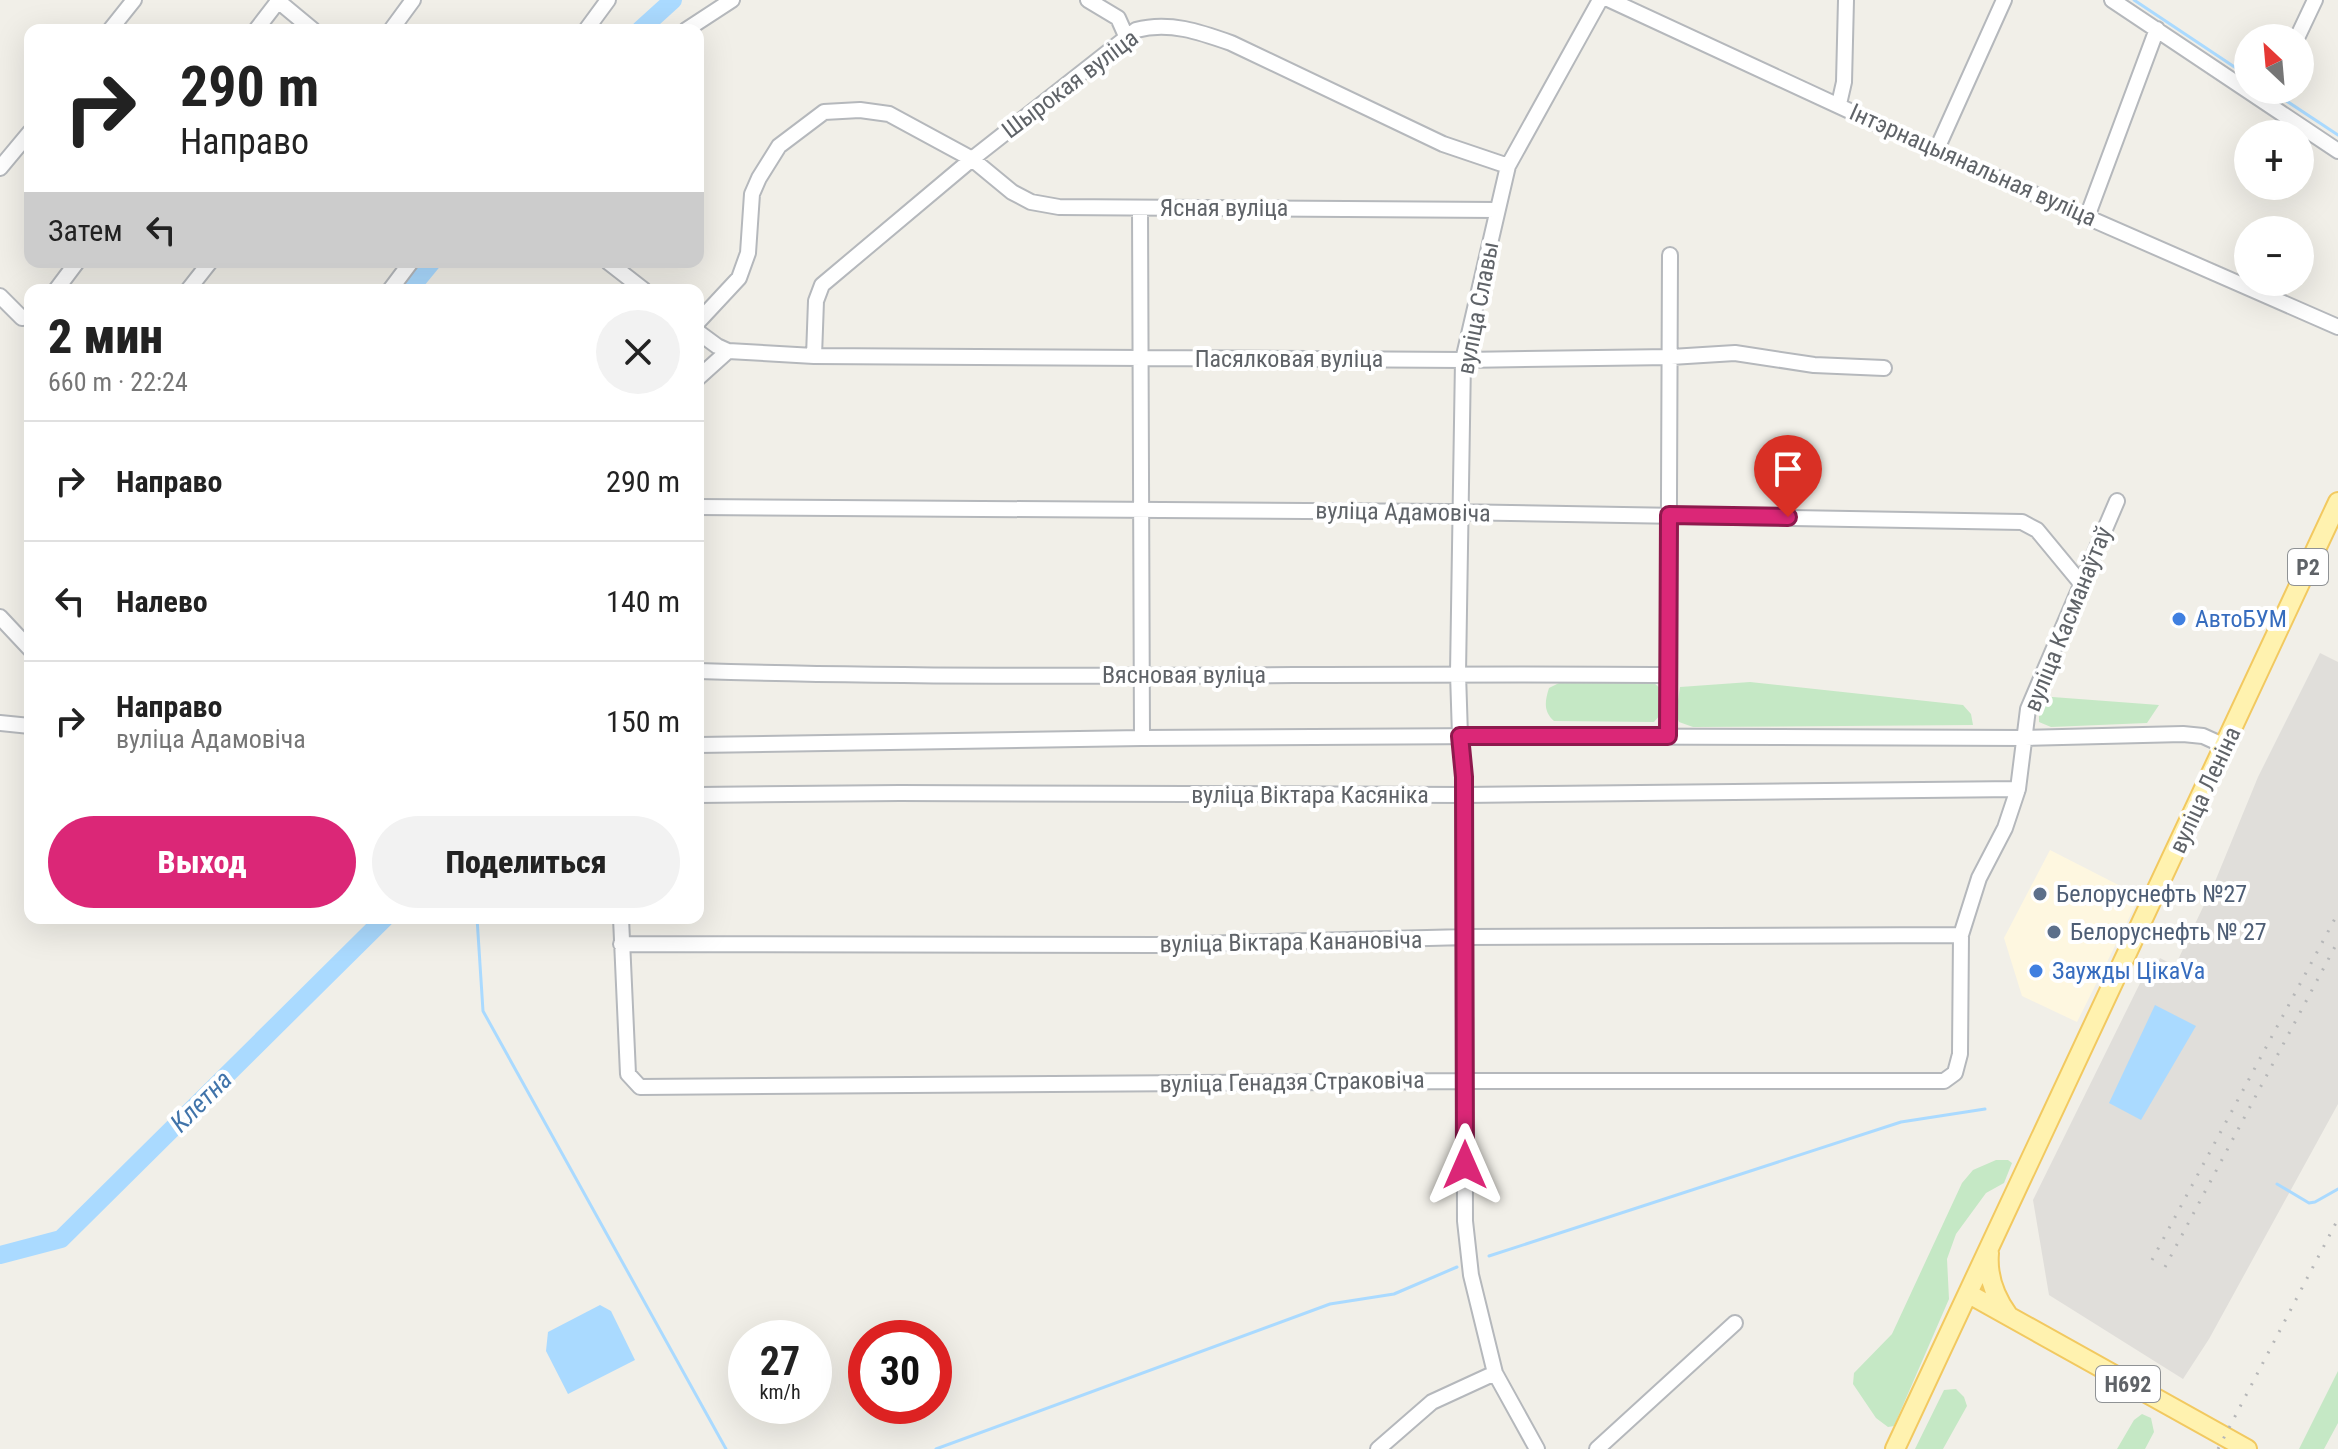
<!DOCTYPE html>
<html lang="ru">
<meta charset="utf-8">
<style>
:root{--surface:#fff;--page:#f2f2f2;--text:#222;--muted:#767676;--line:#e0e0e0;--accent:#db2777}
body{margin:0;font-family:"Roboto Condensed",sans-serif;background:var(--page);color:var(--text);height:100vh;display:flex;flex-direction:column;font-size:30px;white-space:nowrap}
*{box-sizing:border-box;margin:0}
p{font-size:26px;color:var(--muted)}
.icon{flex:none;width:44px;height:44px;fill:none;stroke:currentColor;stroke-width:2;stroke-linecap:round;stroke-linejoin:round}
.map{position:relative;flex:1;overflow:hidden}
.side{position:absolute;left:24px;top:284px;width:680px;height:640px;display:flex;flex-direction:column;background:var(--surface);border-radius:16px;box-shadow:0 8px 32px #0002}
.side>*{flex:none}
.top-card{position:absolute;left:24px;top:24px;width:680px;height:244px;border-radius:16px;box-shadow:0 8px 32px #0002;background:#fff;color:var(--text);overflow:hidden}
.needle{width:52px;rotate:334deg}
.tools{position:absolute;left:2234px;top:24px;display:grid;gap:16px}
.tools a{display:grid;place-items:center;width:80px;height:80px;border-radius:50%;background:var(--surface);box-shadow:0 8px 32px #0002;font-size:40px}
.speed{position:absolute;left:728px;top:1320px;display:flex;gap:16px;font-size:40px;font-weight:700;text-align:center}
.speed>*{display:grid;place-content:center;width:104px;height:104px;border-radius:50%;background:var(--surface);box-shadow:0 8px 32px #0002;line-height:1}
.speed small{font-size:20px;font-weight:400}
.speed .limit{border:12px solid #d22;background:#fff;color:#111}
.pin{position:absolute;display:grid;place-items:center;width:68px;height:68px;color:#fff;margin:-82px -34px;border-radius:50% 50% 50% 0;rotate:-45deg;box-shadow:0 0 8px #0007}
.pin .icon{rotate:45deg}
.me{position:absolute;width:88px;margin:-44px;rotate:0deg;stroke-linejoin:round;filter:drop-shadow(0 0 6px #0008)}
.turn{display:flex;align-items:center;gap:28px;height:168px;padding:0 24px;font-size:36px}
.turn .icon{width:104px;height:104px;stroke-width:2.5}
.turn b{display:block;font-size:56px;line-height:68px}
.then{display:flex;align-items:center;height:76px;padding:0 24px;background:#0003;gap:16px;font-size:30px}
.round{display:grid;place-items:center;flex:none;width:84px;height:84px;border-radius:42px;background:var(--page)}
.headline{display:flex;align-items:center;justify-content:space-between;height:136px;padding:0 24px}
h1{font-size:48px;font-weight:800;line-height:60px}
.cta{display:flex;gap:16px;margin-top:auto;padding:16px 24px}
.cta a{flex:1;height:92px;border-radius:48px;background:var(--accent);color:#fff;font-size:32px;font-weight:800;line-height:92px;text-align:center}
.cta a+a{background:var(--page);color:var(--text)}
ul{padding:0;list-style:none}
li{display:flex;align-items:center;gap:24px;height:120px;padding:0 24px;border-top:2px solid var(--line)}
li div{flex:1}
li b{display:block;font-size:30px}
li em{font-style:normal}
.map>svg:first-child{display:block}
.commercial{fill:#fef7e0}
.industrial{fill:#e0deda}
.green{fill:#c5e8c5}
.water{fill:#aadaff}
.lines{fill:none;stroke-linecap:round;stroke-linejoin:round}
.stream{stroke:#aadaff;stroke-width:3}
.river{stroke:#aadaff;stroke-width:18}
.minor-casing{stroke:#b5b8bc;stroke-width:18}
.major-casing{stroke:#f2c960;stroke-width:22}
.minor{stroke:#fff;stroke-width:14}
.major{stroke:#fff2af;stroke-width:18}
.rail{stroke:#b6b7b8;stroke-width:3;stroke-dasharray:2 10;stroke-linecap:butt}
.route-casing{stroke:#8e194d;stroke-width:20}
.route{stroke:#db2777;stroke-width:14}
.shop-dot{fill:#3f7fe0;stroke:#fff;stroke-width:3}
.service-dot{fill:#5c6f8a;stroke:#fff;stroke-width:3}
.labels{text-anchor:middle;dominant-baseline:central;stroke-width:8;stroke-linejoin:round;paint-order:stroke}
.shield{fill:#fff;stroke:#8f9295;stroke-width:2}
.shield-label{font-size:22px;font-weight:bold;fill:#5f6368}
.street-label{font-size:24px;fill:#5f6368;stroke:#fff}
.shop-label{font-size:24px;fill:#366cbe;stroke:#fff;text-anchor:start}
.service-label{font-size:24px;fill:#4e5e75;stroke:#fff;text-anchor:start}
.water-label{font-size:26px;font-style:italic;fill:#4174aa;stroke:#fff}
</style>
<div class="map">
<svg width="2338" height="1449" viewBox="0 0 2338 1449">
<rect width="100%" height="100%" fill="#f1efe8"/>
<path class="commercial" d="M2050 850 2140 896 2077 1022 2022 996 2004 938Z"/>
<path class="industrial" d="M2320 653 2338 662V1104L2209 1339 2183 1379 2049 1295 2033 1200 2147 969 2153 972 2160 958 2175 966 2214 884 2258 777Z"/>
<path class="green" d="M1561 682H1653L1663 691 1661 714 1654 722 1554 721C1543 711 1545 701 1549 688Z
M1750 682 1963 705 1971 714 1973 725 1693 727 1679 722 1676 714 1680 687Z
M2039 696 2159 705 2147 723 2051 727 2039 722Z
M1996 1160H2008L2012 1163 2004 1183 1986 1193 1956 1234 1947 1259 1949 1299 1894 1426 1888 1427 1876 1418 1853 1384 1854 1373 1892 1334 1962 1183 1973 1170Z
M2338 1371V1423L2324 1449H2299Z
M1956 1389 1964 1397 1967 1406 1943 1449H1915L1944 1390Z
M2142 1414 2151 1418 2154 1432 2145 1449H2117L2134 1420Z"/>
<path class="water" d="M2155 1005 2196 1026 2141 1120 2109 1103Z
M600 1305 611 1311 635 1360 568 1394 546 1351 548 1332Z"/>
<g class="lines">
<path class="stream" d="M2134 0 2248 76
M2270 90 2338 135
M477 918 483 1011 726 1449
M2277 1184 2309 1203 2315 1202 2338 1189
M1489 1256 1901 1122 1985 1109
M936 1449 1330 1304 1394 1294 1457 1267"/>
<path class="river" d="M640 30 673 0
M415 290 414 284 432 262
M0 1255 61 1239 385 918"/>
<g class="minor-casing">
<path id="minor" d="M277 0 313 30
M1088 0 1118 18 1126 36
M1610 0 1936 151 2338 327
M2112 0 2338 151
M110 30 134 0
M256 30 279 0
M391 30 413 0
M586 30 608 0
M686 30 732 0
M2297 38 2315 0
M1839 104 1844 82 1846 0
M1936 151 2004 0
M0 168 30 132
M1140 208 1142 738
M2087 217 2157 29
M608 262 644 290
M56 290 77 262
M188 290 210 262
M390 290 411 262
M0 296 22 318 30 317
M698 322 739 278 748 253 752 194 759 178 779 146 824 112 860 110 889 114 972 159 1012 192 1031 202 1059 207 1497 210
M698 332 717 346 728 351 814 356 1463 360 1671 357 1735 353 1814 365 1884 368
M814 356 816 301 822 285 972 159 1136 30C1169 21 1200 32 1231 43L1443 144 1508 166
M698 378 728 351
M698 507 1450 512 2022 522 2037 530 2080 582
M0 617 30 649
M698 671C1022 681 1345 672 1669 675
M0 723 30 726
M1668 736 1670 255
M698 745 1142 738 1486 736 2025 738 2183 734 2203 736 2225 746
M698 795 900 793 1465 795 2018 789
M621 918 628 1074 640 1087 1464 1081H1944L1955 1073 1960 1054 1961 935 1979 878 2005 828 2018 789 2028 709 2117 501
M621 944 1160 945 1466 937 1961 935
M1495 1373 1471 1275 1465 1221 1464 777 1460 736 1458 673 1463 360 1508 166 1600 0
M1378 1449 1432 1402 1495 1373 1537 1449
M1597 1449 1735 1323"/>
</g>
<g class="major-casing">
<path id="major" d="M1989 1253C1987 1276 1995 1297 2008 1315
M1969 1294 2247 1449
M1895 1449 2338 502"/>
</g>
<use href="#minor" class="minor"/>
<use href="#major" class="major"/>
<path class="rail" d="M2152 1260 2338 913
M2165 1267 2338 941
M2218 1449 2338 1219"/>
</g>
<g class="lines">
<g class="route-casing">
<path id="route" d="M1465 1165 1464 777 1460 736H1668L1669 515 1788 517"/>
</g>
<use href="#route" class="route"/>
</g>
<g class="shop-dot">
<circle cx="2179" cy="619" r="8"/>
<circle cx="2036" cy="971" r="8"/>
</g>
<g class="service-dot">
<circle cx="2040" cy="894" r="8"/>
<circle cx="2054" cy="932" r="8"/>
</g>
<g class="labels">
<g class="shield">
<rect x="2288" y="549" width="40" height="36" rx="6"/>
<rect x="2096" y="1366" width="64" height="36" rx="6"/>
</g>
<g class="shield-label">
<text x="2308" y="567">Р2</text>
<text x="2128" y="1384">Н692</text>
</g>
<g class="street-label">
<text transform="translate(1070 84) rotate(-37)">Шырокая вуліца</text>
<text transform="translate(1973 165) rotate(24)">Інтэрнацыянальная вуліца</text>
<text x="1224" y="208">Ясная вуліца</text>
<text transform="translate(1478 308) rotate(-79)">вуліца Славы</text>
<text x="1289" y="359">Пасялковая вуліца</text>
<text transform="translate(1403 512) rotate(1)">вуліца Адамовіча</text>
<text transform="translate(2068 619) rotate(-68)">вуліца Касманаўтаў</text>
<text x="1184" y="675">Вясновая вуліца</text>
<text transform="translate(2205 790) rotate(-65)">вуліца Леніна</text>
<text x="1310" y="795">вуліца Віктара Касяніка</text>
<text transform="translate(1291 942) rotate(-1)">вуліца Віктара Канановіча</text>
<text transform="translate(1292 1082) rotate(-1)">вуліца Генадзя Страковіча</text>
</g>
<g class="shop-label">
<text x="2195" y="619">АвтоБУМ</text>
<text x="2052" y="971">Заужды ЦікаVа</text>
</g>
<g class="service-label">
<text x="2056" y="894">Белоруснефть №27</text>
<text x="2070" y="932">Белоруснефть № 27</text>
</g>
<g class="water-label">
<text transform="translate(201 1101) rotate(-45)">Клетна</text>
</g>
</g>
</svg>
<div class="tools">
<a><svg class="needle" viewBox="-14 -14 28 28"><path d="M0-13l5 13h-10z" fill="#e53935"/><path d="M0 13l5-13h-10z" fill="#767676"/></svg></a>
<a>+</a>
<a>−</a>
</div>
<div class="speed"><div>27<small>km/h</small></div><div class="limit">30</div></div>
<div class="pin" style="left:1788px;top:517px;background:#d93025"><svg class="icon" aria-label="arrive" viewBox="0 0 24 24"><path d="M6 21V4h12l-3 4 3 4H6"/></svg></div>
<svg class="me" style="left:1465px;top:1165px" viewBox="-20 -20 40 40"><path d="M0-17L14 15 0 8-14 15z" fill="#db2777" stroke="#fff" stroke-width="4"/></svg>
<div class="top-card">
<div class="turn"><svg class="icon" aria-label="right" viewBox="0 0 24 24"><path d="M7 20v-9h11M14 6l5 5-5 5"/></svg><div><b>290 m</b>Направо</div></div>
<div class="then">Затем<svg class="icon" aria-label="left" viewBox="0 0 24 24"><path d="M17 20v-9H6M10 6l-5 5 5 5"/></svg></div>
</div>
<section class="side">
<div class="headline"><div><h1>2 мин</h1><p>660 m · 22:24</p></div><a class="round"><svg class="icon" aria-label="close" viewBox="0 0 24 24"><path d="M6 6l12 12M18 6L6 18"/></svg></a></div>
<ul>
<li><svg class="icon" aria-label="right" viewBox="0 0 24 24"><path d="M7 20v-9h11M14 6l5 5-5 5"/></svg><div><b>Направо</b></div><em>290 m</em></li>
<li><svg class="icon" aria-label="left" viewBox="0 0 24 24"><path d="M17 20v-9H6M10 6l-5 5 5 5"/></svg><div><b>Налево</b></div><em>140 m</em></li>
<li><svg class="icon" aria-label="right" viewBox="0 0 24 24"><path d="M7 20v-9h11M14 6l5 5-5 5"/></svg><div><b>Направо</b><p>вуліца Адамовіча</p></div><em>150 m</em></li>
</ul>
<div class="cta"><a>Выход</a><a>Поделиться</a></div>
</section>
</div>
